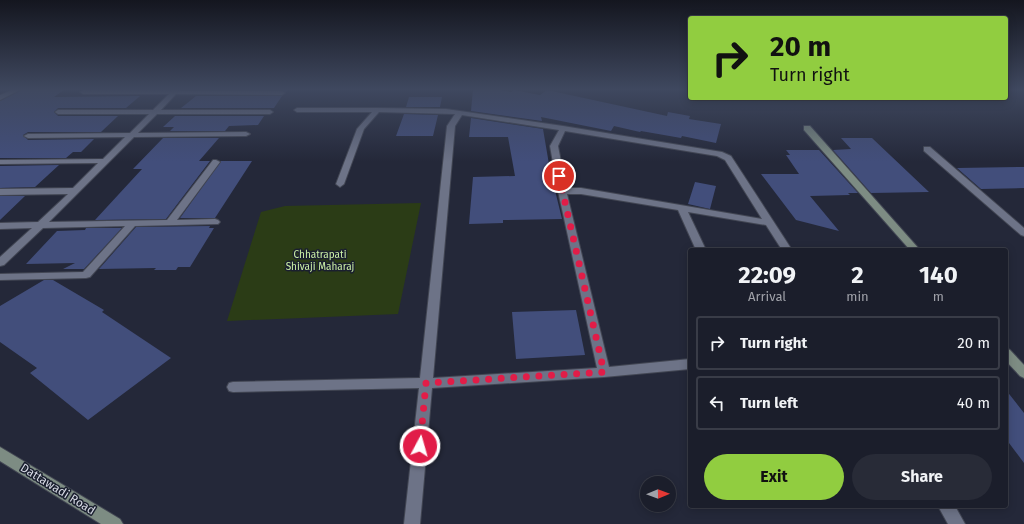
<!DOCTYPE html>
<style>
:root{--surface:#1b1e2b;--page:#282b37;--text:#f1f3f6;--muted:#a0a2a9;--line:#393c47;--accent:#91cd40}
body{margin:0;font-family:"Fira Sans",sans-serif;background:var(--page);color:var(--text);height:100vh;display:flex;flex-direction:column;font-size:15px;white-space:nowrap}
*{box-sizing:border-box;margin:0}
p{font-size:13px;color:var(--muted)}
.icon{flex:none;width:22px;height:22px;fill:none;stroke:currentColor;stroke-width:2;stroke-linecap:round;stroke-linejoin:round}
.map{position:relative;flex:1;overflow:hidden}
.side{position:absolute;left:688px;top:248px;width:320px;height:260px;display:flex;flex-direction:column;background:var(--surface);border-radius:4px;box-shadow:0 2px 10px #0003,0 0 0 1px var(--line)}
.side>*{flex:none}
.hud{position:absolute;left:688px;top:16px;width:320px;height:84px;border-radius:4px;box-shadow:0 2px 10px #0003,0 0 0 1px var(--line);background:#91cd40;color:#111;overflow:hidden}
.needle{width:26px;rotate:89deg}
.tools{position:absolute;left:640px;top:476px;display:grid;gap:8px}
.tools a{display:grid;place-items:center;width:36px;height:36px;border-radius:50%;background:var(--surface);box-shadow:0 2px 10px #0003,0 0 0 1px var(--line);font-size:20px}
.pin{position:absolute;display:grid;place-items:center;width:34px;height:34px;color:#fff;margin:-17px;border:2px solid #fff;border-radius:50%;box-shadow:0 1px 4px #0007}
.me{position:absolute;width:44px;margin:-22px;rotate:6deg;stroke-linejoin:round;filter:drop-shadow(0 0 3px #0008)}
.turn{display:flex;align-items:center;gap:14px;height:84px;padding:0 16px;font-size:18px}
.turn .icon{width:52px;height:52px;stroke-width:2.5}
.turn b{display:block;font-size:28px;line-height:34px}
.eta{display:flex;justify-content:space-evenly;align-items:center;height:68px;text-align:center}
.eta b{font-size:24px;font-weight:700;line-height:28px}
.action{display:flex;gap:8px;margin-top:auto;padding:8px 16px}
.action a{flex:1;height:46px;border-radius:24px;background:var(--accent);color:#111;font-size:16px;font-weight:700;line-height:46px;text-align:center}
.action a+a{background:var(--page);color:var(--text)}
ul{padding:0;list-style:none}
li{display:flex;align-items:center;gap:12px;height:54px;margin:0 8px 6px;padding:0 8px;border:2px solid var(--line);border-radius:4px}
li div{flex:1}
li b{display:block;font-size:15px}
li em{font-style:normal}
.map>svg:first-child{display:block}
.green{fill:#2b3c16}
.building{fill:#424e7b}
.lines{fill:none;stroke-linecap:round;stroke-linejoin:round}
.lane-casing{stroke:#424653;stroke-width:2}
.street-casing{stroke:#424653;stroke-width:2}
.secondary-casing{stroke:#424653;stroke-width:2}
.lane{fill:#6d7387;fill-rule:evenodd}
.street{fill:#6d7387;fill-rule:evenodd}
.secondary{fill:#7d8c83;fill-rule:evenodd}
.route{stroke:#e11d48;stroke-width:7;stroke-dasharray:0 12.6}
.labels{text-anchor:middle;dominant-baseline:central;stroke-width:3;stroke-linejoin:round;paint-order:stroke}
.park-label{font-size:10px;fill:#cdf2a7;stroke:#1a1f2f}
.near-street-label{font-size:12px;fill:#d8dbe6;stroke:#1a1f2f}
</style>
<div class="map">
<svg width="1024" height="524" viewBox="0 0 1024 524">
<rect width="100%" height="100%" fill="#242839"/>
<path class="green" d="M421 203 398 314 227 321 261 212 285 206Z"/>
<path class="building" d="M23 89H65L54 97 140 96 126 108H58L54 112 58 116H118L101 132H28L23 135 28 140 94 139 81 152H73L66 158H0V101Z
M202 89H288L286 92 282 90Z
M473 89H495L511 92 514 90 540 95 547 90 667 116 668 112 690 116 689 119 721 124 716 143 682 136 681 138 641 131 640 132 614 126 611 131 541 117 542 121 471 111Z
M196 96H282L274 108H181Z
M409 97H442L440 107H406Z
M404 114 438 115 433 136H396Z
M175 116H264L258 125 229 126 225 131H170L174 127H163Z
M471 118 543 129 550 170 562 219 503 220V223L469 224 473 177 515 176 508 137H469Z
M163 138H219L199 161H210L166 219 95 220 142 169H133Z
M841 138H872L929 192 871 193 833 150 851 149Z
M786 150H819L858 193H848L850 195 810 196 839 231 796 220 761 174H799L786 155H790Z
M221 161H252L215 218H180Z
M59 165 35 187 0 188V166Z
M1024 167V188L981 189 957 168Z
M695 182 716 186 710 209 688 204Z
M0 196H25L0 220Z
M210 226 209 228H214L190 267H178L176 270H154L156 268 99 269 136 227Z
M86 228H122L84 269H63L75 263 26 264 57 231 85 230Z
M44 280H53L104 310 102 312 171 358 88 420 30 373 37 368 0 342V306Z
M576 310 585 355 516 359 512 312Z
M1006 390 1024 413V463L1006 439Z"/>
<g class="lines">
<g class="lane-casing">
<path id="lane" d="M175 89H181L180 91H282L285 93 282 95 176 94 161 110H270L273 112 270 114H157L138 133 246 132 250 134 246 136 134 137 49 222 167 220 213 160H216L220 162 177 220 215 219 218 220 220 222 218 224 135 226 90 277 86 278 0 280V274L83 272 125 226 43 228 4 265 0 266V257L32 228 0 229V223L38 222 68 194 0 195V189L73 188 98 163 2 164H0V160L103 159 125 137 28 138 24 136 28 134 130 133 149 114H58L55 112 58 110H153L169 94H83L80 92 83 90H173Z"/>
</g>
<g class="street-casing">
<path id="street" d="M15 89H22L0 100V95Z
M377 108 446 109 563 126 722 152 731 156 792 250H782L766 225 688 212 706 250H696L678 210 581 194H567L609 367 690 359V369L604 377 432 388 420 524H404L419 388 233 392 229 391 227 387 229 383 233 382 420 378 447 126 455 114 379 112 364 129 344 184 340 187 336 184 357 129 372 112H297L294 110 297 108ZM462 115 559 130 550 146 558 191 597 368 433 378 455 126ZM565 131 717 156 725 160 762 219 581 188H566L558 146Z
M924 147H930L1024 228V236L1021 235 924 151Z
M938 506H955L965 524H948Z"/>
</g>
<g class="secondary-casing">
<path id="secondary" d="M804 126H810L920 250H910L804 130Z
M1006 348 1010 350 1024 365V378L1020 376 1006 361Z
M0 447 120 519 123 524H101L0 461Z"/>
</g>
<use href="#lane" class="lane"/>
<use href="#street" class="street"/>
<use href="#secondary" class="secondary"/>
</g>
<linearGradient id="sky" x2="0" y2="1"><stop stop-color="#14161f"/><stop offset="0.55" stop-color="#3f485f"/><stop offset="1" stop-color="#3f485f" stop-opacity="0"/></linearGradient>
<rect width="1024" height="162" fill="url(#sky)"/>
<g class="lines">
<path class="route" d="M420 446 426 383 604 372 559 176"/>
</g>
<g class="labels">
<g class="park-label">
<text x="320" y="255">Chhatrapati<tspan x="320" dy="12">Shivaji Maharaj</tspan></text>
</g>
<g class="near-street-label">
<text transform="translate(58 489) rotate(32)">Dattawadi Road</text>
</g>
</g>
</svg>
<div class="tools">
<a><svg class="needle" viewBox="-14 -14 28 28"><path d="M0-13l5 13h-10z" fill="#e53935"/><path d="M0 13l5-13h-10z" fill="#a0a2a9"/></svg></a>
</div>
<div class="pin" style="left:559px;top:176px;background:#d93025"><svg class="icon" aria-label="arrive" viewBox="0 0 24 24"><path d="M6 21V4h12l-3 4 3 4H6"/></svg></div>
<svg class="me" style="left:420px;top:446px" viewBox="-20 -20 40 40"><circle r="17" fill="#e11d48" stroke="#fff" stroke-width="3"/><path d="M0-11L8 9 0 5-8 9z" fill="#fff"/></svg>
<div class="hud">
<div class="turn"><svg class="icon" aria-label="right" viewBox="0 0 24 24"><path d="M7 20v-9h11M14 6l5 5-5 5"/></svg><div><b>20 m</b>Turn right</div></div>
</div>
<section class="side">
<div class="eta">
<div><b>22:09</b><p>Arrival</p></div>
<div><b>2</b><p>min</p></div>
<div><b>140</b><p>m</p></div>
</div>
<ul>
<li><svg class="icon" aria-label="right" viewBox="0 0 24 24"><path d="M7 20v-9h11M14 6l5 5-5 5"/></svg><div><b>Turn right</b></div><em>20 m</em></li>
<li><svg class="icon" aria-label="left" viewBox="0 0 24 24"><path d="M17 20v-9H6M10 6l-5 5 5 5"/></svg><div><b>Turn left</b></div><em>40 m</em></li>
</ul>
<div class="action"><a>Exit</a><a>Share</a></div>
</section>
</div>
